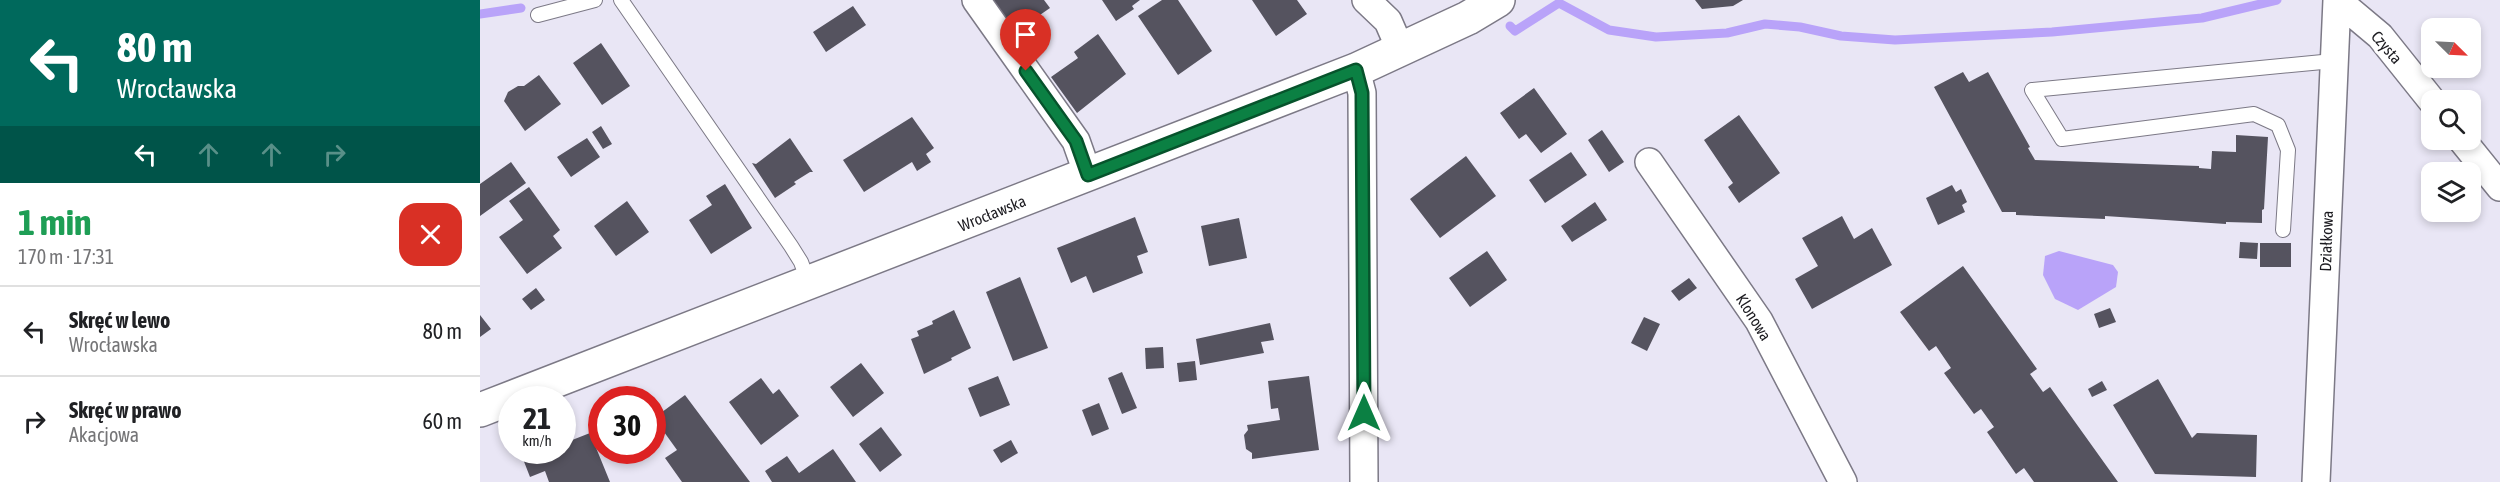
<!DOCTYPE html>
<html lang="pl">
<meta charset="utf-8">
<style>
:root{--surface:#fff;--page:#f6f6f6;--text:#202124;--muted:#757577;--line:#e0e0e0}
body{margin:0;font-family:"Asap Condensed",sans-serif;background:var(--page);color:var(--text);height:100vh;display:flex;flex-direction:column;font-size:22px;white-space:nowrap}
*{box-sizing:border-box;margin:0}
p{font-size:20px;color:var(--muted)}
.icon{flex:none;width:33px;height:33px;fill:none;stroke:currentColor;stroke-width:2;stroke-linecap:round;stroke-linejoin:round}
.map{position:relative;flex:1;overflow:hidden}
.side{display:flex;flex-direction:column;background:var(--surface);width:480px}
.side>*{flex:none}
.guide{background:#00695c;color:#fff;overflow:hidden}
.needle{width:39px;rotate:114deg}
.buttons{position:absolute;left:1941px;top:18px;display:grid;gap:12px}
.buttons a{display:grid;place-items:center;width:60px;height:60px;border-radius:12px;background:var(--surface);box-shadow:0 3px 9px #0003;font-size:30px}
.speed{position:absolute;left:18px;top:386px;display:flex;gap:12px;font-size:30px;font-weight:700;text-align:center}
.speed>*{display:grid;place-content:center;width:78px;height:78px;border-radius:50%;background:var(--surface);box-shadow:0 3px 9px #0003;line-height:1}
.speed small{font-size:15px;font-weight:400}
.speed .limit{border:9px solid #d22;background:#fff;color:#111}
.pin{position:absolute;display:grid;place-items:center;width:51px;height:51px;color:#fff;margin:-62px -26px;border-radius:50% 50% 50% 0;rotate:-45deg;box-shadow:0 0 6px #0007}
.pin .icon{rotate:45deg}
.me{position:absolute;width:66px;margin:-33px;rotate:0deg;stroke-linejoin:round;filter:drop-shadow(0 0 4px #0008)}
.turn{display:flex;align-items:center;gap:21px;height:126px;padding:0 18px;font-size:27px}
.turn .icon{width:78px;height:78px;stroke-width:2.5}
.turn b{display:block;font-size:42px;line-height:51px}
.lanes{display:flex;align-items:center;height:57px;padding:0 18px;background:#0003;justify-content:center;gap:30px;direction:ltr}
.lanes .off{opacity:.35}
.round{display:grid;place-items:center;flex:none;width:63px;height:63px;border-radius:18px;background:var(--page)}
.head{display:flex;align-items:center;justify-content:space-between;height:102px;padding:0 18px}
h1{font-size:36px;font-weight:700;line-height:45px;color:#1e9e55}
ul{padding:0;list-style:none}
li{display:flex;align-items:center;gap:18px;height:90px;padding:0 18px;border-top:2px solid var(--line)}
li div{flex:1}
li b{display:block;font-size:22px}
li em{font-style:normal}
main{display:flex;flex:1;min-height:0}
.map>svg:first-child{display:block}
.water{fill:#b9a3f9}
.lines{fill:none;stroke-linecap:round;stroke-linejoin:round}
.stream{stroke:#b9a3f9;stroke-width:9}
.building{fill:#55535f}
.lane-casing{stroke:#7c7986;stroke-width:16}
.street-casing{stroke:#7c7986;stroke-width:30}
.secondary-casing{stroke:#7c7986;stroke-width:36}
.lane{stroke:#fff;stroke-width:14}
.street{stroke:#fff;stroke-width:27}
.secondary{stroke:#fff;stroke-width:33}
.route-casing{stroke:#07532c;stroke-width:15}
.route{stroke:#0b8043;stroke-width:10}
.labels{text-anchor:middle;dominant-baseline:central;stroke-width:6;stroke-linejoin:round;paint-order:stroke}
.street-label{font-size:16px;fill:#1c1b20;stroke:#fff}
</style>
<main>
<section class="side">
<div class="guide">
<div class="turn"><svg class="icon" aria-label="left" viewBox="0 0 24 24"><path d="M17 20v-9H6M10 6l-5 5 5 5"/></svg><div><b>80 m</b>Wrocławska</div></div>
<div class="lanes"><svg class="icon" aria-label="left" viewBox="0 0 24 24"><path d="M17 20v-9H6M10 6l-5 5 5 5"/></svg><svg class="icon off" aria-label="ahead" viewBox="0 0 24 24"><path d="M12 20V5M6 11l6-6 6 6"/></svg><svg class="icon off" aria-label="ahead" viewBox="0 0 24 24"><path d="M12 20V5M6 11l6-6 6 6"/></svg><svg class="icon off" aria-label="right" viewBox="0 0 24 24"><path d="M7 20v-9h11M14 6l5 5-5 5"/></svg></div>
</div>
<div class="head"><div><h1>1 min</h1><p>170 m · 17:31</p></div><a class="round" style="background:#d93025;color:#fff"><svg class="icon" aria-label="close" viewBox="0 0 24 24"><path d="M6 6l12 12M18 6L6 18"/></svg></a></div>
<ul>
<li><svg class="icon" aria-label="left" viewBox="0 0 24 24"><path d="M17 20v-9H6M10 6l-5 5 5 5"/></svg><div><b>Skręć w lewo</b><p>Wrocławska</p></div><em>80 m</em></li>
<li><svg class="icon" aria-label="right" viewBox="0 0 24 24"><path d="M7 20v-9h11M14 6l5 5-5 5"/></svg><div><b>Skręć w prawo</b><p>Akacjowa</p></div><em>60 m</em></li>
</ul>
</section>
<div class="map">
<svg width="2020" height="482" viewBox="0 0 2020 482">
<rect width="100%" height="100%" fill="#e9e6f5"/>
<path class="water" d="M1579 251 1633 265 1638 272 1636 287 1598 310 1575 299 1563 275 1565 256Z"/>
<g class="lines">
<path class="stream" d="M0 14 41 8
M1030 26 1035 31 1079 3 1129 30 1176 37 1247 33 1285 24 1320 27 1361 36 1415 40 1572 32 1722 18 1797 0"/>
</g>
<path class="building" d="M507 0H564L570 8 531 35Z
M622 0H660L652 6 654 9 636 21Z
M682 0H698L732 51 698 75 658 16Z
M772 0H817L827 14 796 36Z
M1215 0H1263L1253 6 1222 9Z
M373 6 386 25 346 52 333 32Z
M546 30 560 51 546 60 533 40Z
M618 34 646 74 597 113 571 77 598 58 594 52Z
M121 43 150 86 122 105 93 63Z
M1483 72 1489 82 1508 72 1550 147 1548 148 1555 160 1719 166V168L1731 169 1732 151 1756 152V135L1788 137 1784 209 1782 210V223L1746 222V224L1625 216V219L1536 215V212H1522L1454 87Z
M59 75 81 104 45 131 24 101 28 92 38 86H44Z
M1054 88 1087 134 1061 153 1046 134 1039 139 1020 113Z
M1259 115 1300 173 1259 203 1248 187 1253 183 1224 140Z
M432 117 454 148 446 154 451 162 437 171 432 162 384 192 363 160Z
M121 126 132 144 123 149 112 132Z
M1122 130 1144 162 1129 172 1108 140Z
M107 138 120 157 91 177 77 157Z
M310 138 333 172H330L314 182 316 184 295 198 272 163 276 164Z
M1091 152 1107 175 1065 203 1049 180Z
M986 156 1016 196 960 238 930 199Z
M31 162 46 183 0 216V184Z
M245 184 272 228 231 254 209 220 232 205 226 196Z
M1472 185 1476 192 1481 189 1487 202 1482 205 1485 212 1458 225 1446 198Z
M49 187 80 230 73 236 82 248 47 274 19 237 43 220 29 201Z
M147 201 169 232 136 256 114 226Z
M1115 202 1127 220 1092 242 1081 226Z
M1362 216 1374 239 1392 228 1412 265 1332 309 1315 279 1338 266 1322 238Z
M655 217 668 252 657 256 663 273 613 293 606 276 591 283 577 248Z
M759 218 767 258 729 266 721 226Z
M1760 242 1778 243 1777 259 1759 258Z
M1780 243H1811V267H1780Z
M1007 251 1027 280 990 307 969 278Z
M1483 266 1557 369 1550 374 1563 392 1570 387 1638 482H1554L1544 468 1536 474 1507 432 1514 427 1501 409 1494 414 1464 373 1471 368 1456 346 1449 351 1420 312Z
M540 277 568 348 533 361 506 292Z
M1209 278 1217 288 1199 301 1191 291Z
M56 288 65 300 51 310 42 299Z
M1630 308 1636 322 1619 328 1614 314Z
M474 310 491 348 471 358 472 360 444 374 431 339 439 336 437 331 453 324 452 321Z
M0 315 11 329 0 337Z
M1164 317 1180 324 1167 351 1151 343Z
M790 323 794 340 781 342 784 353 720 365 716 339Z
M683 347 684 368 666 369 665 348Z
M715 361 717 380 699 382 697 363Z
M381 363 404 393 373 417 350 387Z
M642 372 657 408 642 414 628 378Z
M518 376 530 405 500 417 488 388Z
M829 376 839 450 772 459V453L766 449 764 435 768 430 767 425 800 420 798 408 791 409 788 381Z
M281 378 293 394 299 389 319 416 281 445 249 402Z
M1678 379 1712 438 1717 433 1777 435 1776 477 1675 474 1633 405Z
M1622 381 1627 390 1612 397 1608 389Z
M205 395 270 482H202L185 458 197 450 174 418Z
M619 403 629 429 612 436 602 410Z
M401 427 422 455 400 472 379 444Z
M110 433 130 482H69L65 471 50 477 43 459 67 450H82V444Z
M531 440 538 453 521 463 513 450Z
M353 449 376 482H292L285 471 307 456 319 473Z"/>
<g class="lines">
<g class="lane-casing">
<path id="lane" d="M141 0 311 246 321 262 329 284
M58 15 115 0
M1803 230 1808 150 1798 125 1774 114 1582 139 1552 90 1853 61"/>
</g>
<g class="street-casing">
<path id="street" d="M496 0 596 141 608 175
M886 0 908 21 921 51
M1857 0 1900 36 1952 101
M876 70 882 93 884 482
M1982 140 2020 187
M1169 162 1279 321 1363 482
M1836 482 1857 0"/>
</g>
<g class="secondary-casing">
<path id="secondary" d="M0 410 876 70 988 18 1018 0"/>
</g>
<use href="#lane" class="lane"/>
<use href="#street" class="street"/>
<use href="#secondary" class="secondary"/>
</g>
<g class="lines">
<g class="route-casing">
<path id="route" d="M546 71 596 141 608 175 876 70 882 93 884 413"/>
</g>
<use href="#route" class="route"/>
</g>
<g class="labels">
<g class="street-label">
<text transform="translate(1907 47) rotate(49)">Czysta</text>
<text transform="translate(512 213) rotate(-22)">Wrocławska</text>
<text transform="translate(1846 241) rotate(-88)">Działkowa</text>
<text transform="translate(1274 317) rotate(58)">Klonowa</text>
</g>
</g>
</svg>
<div class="buttons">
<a><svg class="needle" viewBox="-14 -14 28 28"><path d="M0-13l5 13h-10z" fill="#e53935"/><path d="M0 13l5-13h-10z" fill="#757577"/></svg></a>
<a><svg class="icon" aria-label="search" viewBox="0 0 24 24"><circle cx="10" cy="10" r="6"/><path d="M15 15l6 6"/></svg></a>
<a><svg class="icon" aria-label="layers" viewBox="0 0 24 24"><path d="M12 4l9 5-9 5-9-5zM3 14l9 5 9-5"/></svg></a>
</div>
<div class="speed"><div>21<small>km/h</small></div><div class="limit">30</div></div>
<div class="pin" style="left:546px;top:71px;background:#d93025"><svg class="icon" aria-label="arrive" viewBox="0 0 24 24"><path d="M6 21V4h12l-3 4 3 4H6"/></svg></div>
<svg class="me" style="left:884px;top:413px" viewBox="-20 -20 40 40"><path d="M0-17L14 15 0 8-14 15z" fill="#0b8043" stroke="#fff" stroke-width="4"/></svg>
</div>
</main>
